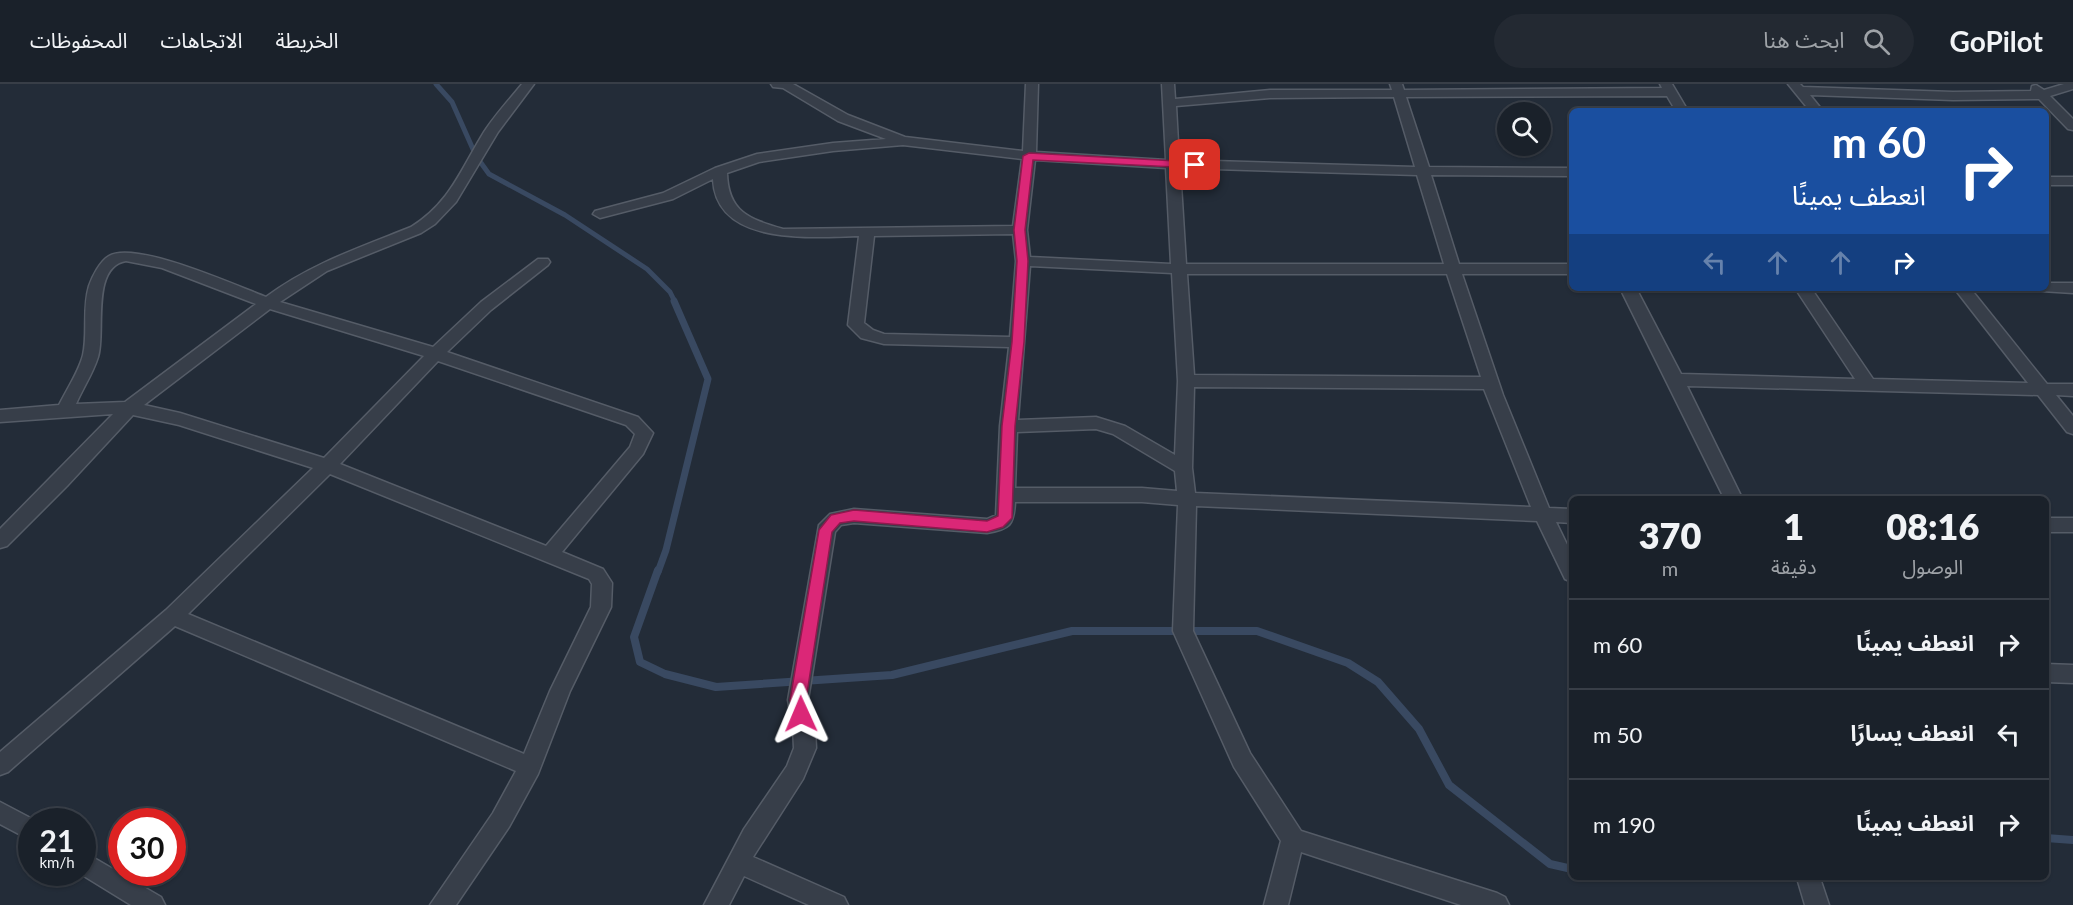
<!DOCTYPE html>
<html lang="ar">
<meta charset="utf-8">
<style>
:root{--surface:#1a212a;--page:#232932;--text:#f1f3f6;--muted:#9fa3a8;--line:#383e47}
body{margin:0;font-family:Lato,"Noto Sans Arabic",sans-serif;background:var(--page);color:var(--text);direction:rtl;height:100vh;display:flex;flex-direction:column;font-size:22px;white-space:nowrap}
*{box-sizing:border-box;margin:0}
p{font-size:20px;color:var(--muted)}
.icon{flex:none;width:33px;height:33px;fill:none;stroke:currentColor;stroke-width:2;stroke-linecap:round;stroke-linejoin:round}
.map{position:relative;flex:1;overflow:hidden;direction:ltr}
.side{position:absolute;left:1569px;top:412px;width:480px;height:384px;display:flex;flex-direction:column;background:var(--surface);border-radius:9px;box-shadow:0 2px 4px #0004,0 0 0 2px var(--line);direction:rtl}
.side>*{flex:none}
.top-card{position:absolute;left:1569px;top:24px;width:480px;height:183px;border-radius:9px;box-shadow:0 2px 4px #0004,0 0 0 2px var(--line);direction:rtl;background:#1a4fa0;color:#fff;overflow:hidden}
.controls{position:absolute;left:1497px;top:18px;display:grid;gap:12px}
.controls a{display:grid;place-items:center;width:54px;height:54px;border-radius:50%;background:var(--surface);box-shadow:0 2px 4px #0004,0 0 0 2px var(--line);font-size:30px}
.speed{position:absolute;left:18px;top:724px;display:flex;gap:12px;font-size:30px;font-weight:700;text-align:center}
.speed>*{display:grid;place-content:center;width:78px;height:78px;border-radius:50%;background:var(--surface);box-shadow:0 2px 4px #0004,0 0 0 2px var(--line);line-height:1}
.speed small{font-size:15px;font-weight:400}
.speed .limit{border:9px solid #d22;background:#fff;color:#111}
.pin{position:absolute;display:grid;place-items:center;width:51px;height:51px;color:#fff;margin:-26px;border-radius:12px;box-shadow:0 3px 9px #0006}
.me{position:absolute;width:66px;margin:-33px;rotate:359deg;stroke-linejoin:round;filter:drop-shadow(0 0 4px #0008)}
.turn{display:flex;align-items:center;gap:21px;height:126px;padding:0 24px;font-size:27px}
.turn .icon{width:78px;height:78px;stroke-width:2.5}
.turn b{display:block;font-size:42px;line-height:51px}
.lanes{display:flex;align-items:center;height:57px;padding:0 24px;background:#0003;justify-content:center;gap:30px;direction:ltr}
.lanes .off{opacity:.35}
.eta{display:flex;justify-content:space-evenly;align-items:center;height:102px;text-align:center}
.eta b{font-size:36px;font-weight:800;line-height:42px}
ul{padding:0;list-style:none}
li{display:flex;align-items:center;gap:18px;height:90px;padding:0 24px;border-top:2px solid var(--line)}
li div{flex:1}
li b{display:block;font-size:22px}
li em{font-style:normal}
header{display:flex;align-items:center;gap:36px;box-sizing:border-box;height:84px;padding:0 30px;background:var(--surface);border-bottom:2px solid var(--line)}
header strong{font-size:28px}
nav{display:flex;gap:33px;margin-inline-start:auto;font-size:21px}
.search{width:420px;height:54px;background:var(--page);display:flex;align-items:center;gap:15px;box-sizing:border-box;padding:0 21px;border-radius:33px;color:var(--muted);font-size:22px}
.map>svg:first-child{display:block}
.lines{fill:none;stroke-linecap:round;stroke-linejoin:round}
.stream-far2{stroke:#394961;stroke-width:5}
.stream-far1{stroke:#394961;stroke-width:7}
.stream{stroke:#394961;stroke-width:8}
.street-casing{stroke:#555c67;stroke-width:3}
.street{fill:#373e49;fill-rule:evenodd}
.route{fill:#db2777;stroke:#8e194d;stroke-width:1.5}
</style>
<header>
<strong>GoPilot</strong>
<div class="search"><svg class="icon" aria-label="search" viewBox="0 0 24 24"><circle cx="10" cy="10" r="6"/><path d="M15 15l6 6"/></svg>ابحث هنا</div>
<nav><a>الخريطة</a><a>الاتجاهات</a><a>المحفوظات</a></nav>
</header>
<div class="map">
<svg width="2073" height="821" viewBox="0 0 2073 821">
<rect width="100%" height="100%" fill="#232c38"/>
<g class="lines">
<path class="stream-far2" d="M436 0 452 18 476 72 489 90 565 131 647 185 670 208 675 218"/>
<path class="stream-far1" d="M658 488 666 466 708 295 674 217"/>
<path class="stream" d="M658 486 634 553 640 578 665 590 716 603 892 591 1072 547H1257L1348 579 1378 598 1419 645 1449 701 1550 780 1572 785
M2046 754 2073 756"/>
<g class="street-casing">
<path id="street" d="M522 0H534L498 48 456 118 435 140 421 149 327 187 280 218 433 263 481 218 538 175H548L550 178 548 181 491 226 447 268 638 333 653 349 643 370 562 468 603 485 612 499 611 523 570 607 538 690 509 743 456 821H430L493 729 516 687 175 542 8 688 0 691V668L166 526 313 384 179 341 133 331 67 402 7 462 0 464V445L113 330 0 338V326L59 321C67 305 79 287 83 271 88 249 82 225 89 202 92 193 100 177 109 172 135 156 237 202 266 213 310 180 361 163 411 143 450 119 461 85 484 48 495 31 509 16 522 0ZM126 177 162 184 256 220 125 318 76 320C83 304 93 289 98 273 106 250 90 183 126 177ZM270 225 424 272 324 374 180 329 144 321ZM438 277 626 341 635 350 630 363 546 462 340 380ZM330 390 589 495 592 500 591 523 550 607 524 670 188 530Z
M771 0H793L848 31 905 53 1023 67 1026 0H1038L1036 68 1166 76 1162 0H1174L1175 15 1270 6H1392L1390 0H1402L1404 6 1662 4 1660 0H1672L1688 27H1676L1667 12 1406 13 1429 83 1572 84V92L1431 91 1459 180H1572V190H1462L1503 311 1549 424 1572 425V439L1556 438 1572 471V498L1565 495 1537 437 1196 422 1193 547 1250 669 1301 747 1497 809 1505 813 1509 821H1461L1301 768 1288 821H1264L1281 757 1234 683 1173 547 1178 421 1142 418H1015C1014 441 1010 445 987 449L854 439 841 441 835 448 808 616 815 644 816 664 803 695 753 773 844 813 848 821H809L744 792 729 821H704L744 745 787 682 794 664 793 644 788 616 819 441 830 430 854 425 987 435 996 431 1000 342 1009 263 884 260 861 254 848 241 859 152C813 153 716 163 713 95L673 115 600 134 593 130 595 127 663 109 715 84 757 70 833 59 886 55 838 37 783 4 773 3ZM1394 13 1415 83 1179 76 1176 22 1270 14ZM903 61 1022 75 1013 142 783 145C749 135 728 128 727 89L759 78 833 67ZM1035 76 1166 84 1171 180 1030 173 1027 146ZM1180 84 1417 91 1444 180H1186ZM1013 150 1016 177 1010 253 884 250 873 246 864 239 874 152ZM1030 182 1172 189 1178 297 1175 371 1125 342 1096 333 1018 336ZM1187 190H1447L1481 293 1194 291ZM1194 303 1484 305 1531 423 1195 409 1192 384ZM1096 345 1113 350 1175 387 1177 407 1142 404H1015L1017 348Z
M1788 0H1800L1803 3 1953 8 2031 7 2032 2 2036 1 2044 6 2064 0H2073V5L2050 12 2073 35V46L2068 45 2039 15 1953 16 1810 11 1823 27H1810Z
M2046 93H2073V101H2046Z
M2046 199H2073V209L2041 207 2038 204H2046Z
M1620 204H1636L1681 290 1855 295 1795 204H1811L1873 295 2028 299 1954 204H1970L2047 300H2073V312L2056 311 2073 332V350L2067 348 2038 311 1687 302 1743 416H1725Z
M2046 434H2073V448H2046Z
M2046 580 2073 581V599L2046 598Z
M0 718 38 738H32V757L0 740Z
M82 767 161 813 165 821H131L79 789H82Z
M1797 794H1820L1829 821H1805Z"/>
</g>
<use href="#street" class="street"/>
</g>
<path class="route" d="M1029 69 1195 78 1200 81 1195 84 1033 76 1025 146 1028 177 1024 258 1015 342 1012 434 1003 443 987 448 854 437 840 439 832 448 806 616 809 630 807 635 801 637 796 635 790 616 819 446 831 431 854 426 987 437 998 432 1002 342 1012 258 1017 177 1014 146 1023 72Z"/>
</svg>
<div class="controls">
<a><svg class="icon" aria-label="search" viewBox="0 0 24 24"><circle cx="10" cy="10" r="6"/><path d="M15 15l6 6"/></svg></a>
</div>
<div class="speed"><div>21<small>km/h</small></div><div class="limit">30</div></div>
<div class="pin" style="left:1195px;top:81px;background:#d93025"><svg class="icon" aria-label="arrive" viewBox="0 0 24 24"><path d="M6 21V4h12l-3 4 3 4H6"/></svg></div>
<svg class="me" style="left:801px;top:630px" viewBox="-20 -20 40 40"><path d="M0-17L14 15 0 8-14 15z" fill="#db2777" stroke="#fff" stroke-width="4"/></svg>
<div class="top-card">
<div class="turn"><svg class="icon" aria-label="right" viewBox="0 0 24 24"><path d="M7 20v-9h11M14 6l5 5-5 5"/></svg><div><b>60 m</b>انعطف يمينًا</div></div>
<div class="lanes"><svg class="icon off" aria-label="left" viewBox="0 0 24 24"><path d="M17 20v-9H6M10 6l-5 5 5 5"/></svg><svg class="icon off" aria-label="ahead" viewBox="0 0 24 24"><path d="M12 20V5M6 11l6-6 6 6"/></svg><svg class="icon off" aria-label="ahead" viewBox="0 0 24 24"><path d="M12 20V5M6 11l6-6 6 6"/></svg><svg class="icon" aria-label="right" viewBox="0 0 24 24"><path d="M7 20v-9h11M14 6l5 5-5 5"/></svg></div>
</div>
<section class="side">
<div class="eta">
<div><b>08:16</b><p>الوصول</p></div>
<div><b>1</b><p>دقيقة</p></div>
<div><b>370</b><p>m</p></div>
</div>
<ul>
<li><svg class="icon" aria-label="right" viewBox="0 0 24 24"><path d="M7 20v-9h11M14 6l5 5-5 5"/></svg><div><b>انعطف يمينًا</b></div><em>60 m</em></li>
<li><svg class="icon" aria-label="left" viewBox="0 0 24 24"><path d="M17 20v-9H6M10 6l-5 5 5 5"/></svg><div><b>انعطف يسارًا</b></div><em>50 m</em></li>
<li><svg class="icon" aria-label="right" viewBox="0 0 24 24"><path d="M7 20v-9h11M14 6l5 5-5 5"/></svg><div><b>انعطف يمينًا</b></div><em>190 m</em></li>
</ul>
</section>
</div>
